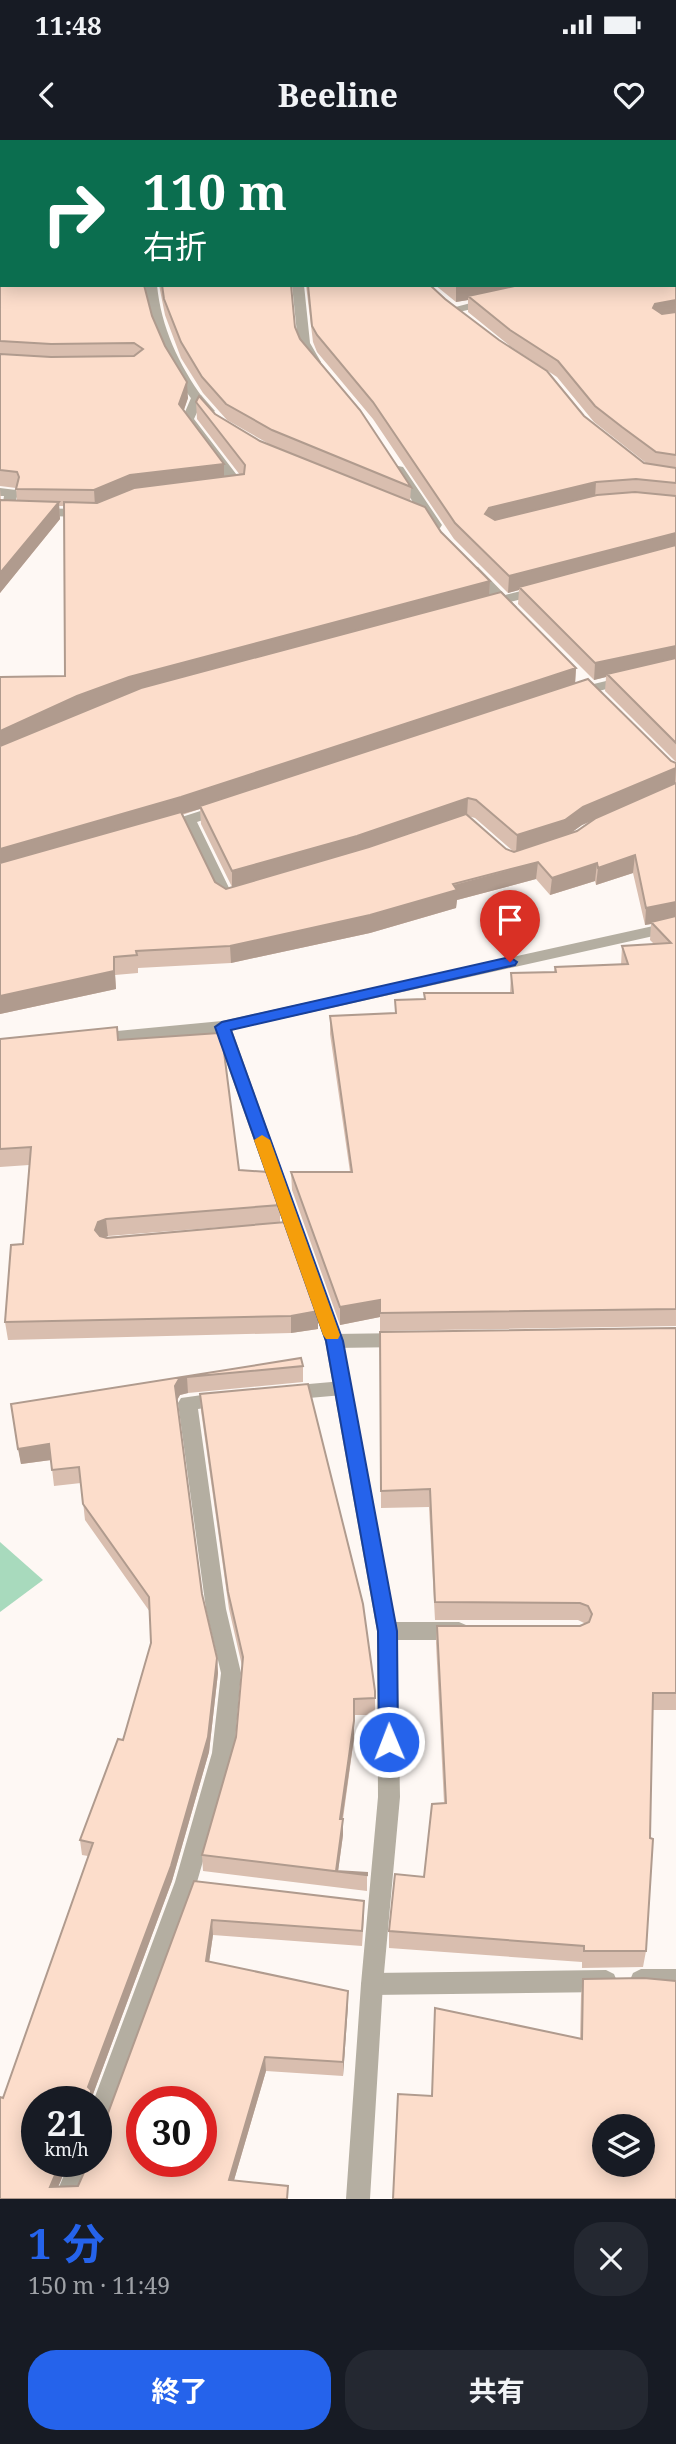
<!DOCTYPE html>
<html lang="ja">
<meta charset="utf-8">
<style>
:root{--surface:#171b24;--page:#242831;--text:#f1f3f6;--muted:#9ea1a6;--accent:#2563eb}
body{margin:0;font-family:"Noto Serif","Noto Sans JP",serif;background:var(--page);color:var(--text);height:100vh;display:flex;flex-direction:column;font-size:26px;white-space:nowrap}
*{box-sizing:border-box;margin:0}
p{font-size:23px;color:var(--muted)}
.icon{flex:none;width:38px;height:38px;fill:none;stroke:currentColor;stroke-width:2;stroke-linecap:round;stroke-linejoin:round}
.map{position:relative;height:2059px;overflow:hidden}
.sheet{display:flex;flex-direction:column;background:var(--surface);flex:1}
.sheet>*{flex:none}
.top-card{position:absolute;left:0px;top:0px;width:677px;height:147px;box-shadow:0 4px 18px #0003;background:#0b6e4f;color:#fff;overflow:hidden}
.buttons{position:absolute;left:592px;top:1974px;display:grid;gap:14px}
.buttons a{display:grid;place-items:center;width:63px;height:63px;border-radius:50%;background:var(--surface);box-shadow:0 4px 18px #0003;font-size:35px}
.speed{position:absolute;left:21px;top:1946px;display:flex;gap:14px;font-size:35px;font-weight:700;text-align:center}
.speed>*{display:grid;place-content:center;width:91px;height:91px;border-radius:50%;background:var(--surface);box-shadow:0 4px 18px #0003;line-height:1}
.speed small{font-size:18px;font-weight:400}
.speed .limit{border:10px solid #d22;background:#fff;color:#111}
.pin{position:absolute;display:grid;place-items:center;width:60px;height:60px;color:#fff;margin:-72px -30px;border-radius:50% 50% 50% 0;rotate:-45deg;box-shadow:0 0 7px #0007}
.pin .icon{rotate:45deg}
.me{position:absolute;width:77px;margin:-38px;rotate:359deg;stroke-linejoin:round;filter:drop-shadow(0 0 5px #0008)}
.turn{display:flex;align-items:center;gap:24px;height:147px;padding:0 28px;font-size:32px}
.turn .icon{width:91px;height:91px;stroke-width:2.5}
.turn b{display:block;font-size:49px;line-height:60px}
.round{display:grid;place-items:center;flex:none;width:74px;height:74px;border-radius:28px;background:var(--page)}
.head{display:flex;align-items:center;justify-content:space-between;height:119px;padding:0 28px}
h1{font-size:42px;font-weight:700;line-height:52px;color:var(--accent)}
.cta{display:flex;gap:14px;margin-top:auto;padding:14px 28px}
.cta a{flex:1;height:80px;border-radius:28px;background:var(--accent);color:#fff;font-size:28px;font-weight:700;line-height:80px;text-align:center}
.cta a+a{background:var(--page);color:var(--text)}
.status{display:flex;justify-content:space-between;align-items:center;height:49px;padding:0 35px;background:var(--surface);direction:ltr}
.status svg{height:19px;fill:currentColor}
header{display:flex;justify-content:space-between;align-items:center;height:91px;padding:0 28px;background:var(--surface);font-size:32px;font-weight:700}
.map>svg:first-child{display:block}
.green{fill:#a8dabd}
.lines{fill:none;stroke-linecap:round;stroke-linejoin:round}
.service{fill:#b4aea1;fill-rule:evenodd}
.minor{fill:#b4aea1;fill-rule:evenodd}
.wall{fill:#d9beaf;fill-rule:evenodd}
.shaded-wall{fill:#b09b8e}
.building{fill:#fcddcb;stroke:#b09b8e;stroke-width:2;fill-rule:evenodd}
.route{fill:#2563eb;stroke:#184099;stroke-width:2}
.slow{fill:#f59e0b}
</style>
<div class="status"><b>11:48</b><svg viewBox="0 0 49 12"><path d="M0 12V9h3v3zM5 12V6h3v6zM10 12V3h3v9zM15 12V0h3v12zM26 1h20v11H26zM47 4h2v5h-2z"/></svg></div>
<header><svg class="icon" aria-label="back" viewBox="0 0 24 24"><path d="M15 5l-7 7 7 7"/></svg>Beeline<svg class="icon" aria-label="heart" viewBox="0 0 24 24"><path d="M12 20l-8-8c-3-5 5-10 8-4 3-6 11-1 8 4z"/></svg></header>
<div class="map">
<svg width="676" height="2059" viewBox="0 0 676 2059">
<rect width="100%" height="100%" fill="#fef8f4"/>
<path class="green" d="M0 1402 43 1440 0 1472Z"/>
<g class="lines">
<path class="service" d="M292 145H304L310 203 321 222 319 225H311L298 203Z
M490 158 494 160V164L450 174 444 170Z
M197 254 201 255 215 271 209 275 199 268 194 279 243 343V349L225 350 224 347 229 343 182 279 191 258Z
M398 326 403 327 442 385 440 388H430L428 385 392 330Z
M0 348 16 350 18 353 14 368 87 369 94 373 87 377 1 375 4 356H0Z
M473 426 478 427 517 467V473H507L468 433V427Z
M676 524V532L574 557 567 553 569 550Z
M222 664 227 666 230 669 227 672 197 682 231 752 239 757 226 764 218 759 183 686 162 693 154 688 157 685Z
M404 1193 411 1195 413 1200 411 1205 404 1207 334 1208 327 1206 325 1201 327 1196 334 1194Z
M343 1241 350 1243 352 1248 350 1253 343 1255 286 1260 279 1258 277 1253 279 1248 286 1246Z
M223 1252 230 1254 233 1259 230 1264 198 1269 226 1469 241 1533 234 1613 197 1742 108 1986 104 1994 96 1997V1962H93L175 1742 212 1613 221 1533 206 1469 178 1263 181 1258Z
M387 1482H459L466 1485 469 1491 466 1497 459 1500H387L380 1497 377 1491 380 1485Z
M641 1829H676V1851H641L633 1847 630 1840 633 1833Z
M606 1830 614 1834 617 1841 614 1848 606 1852 372 1855 364 1851 361 1844 364 1837 372 1833Z
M70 2021H94L78 2059H54Z"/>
<path class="minor" d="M145 145H157C161 187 179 225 203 258L201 261H193C168 227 149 187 145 145Z
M541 446 546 447V453L486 468 479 464 481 461Z
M676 781V791L232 890 343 1201 397 1491 400 1657 383 1844 370 2059H346L361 1844 378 1657 377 1491 325 1201 216 893 96 905 88 899 96 893 222 881Z"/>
</g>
<path class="wall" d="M0 0H676V622L605 551 606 537 594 540 518 464 519 450 508 453 454 399 373 279 317 212 313 202 306 145H430L584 276 644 323H646L594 282 557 237 510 206 468 172V160L456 162 435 145H676V2H2V145L152 176 188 258 184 270 224 324V337L240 335 197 279 196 262 260 301 269 304 227 280 203 253 181 218 165 175 159 145H291L295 187 300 199 411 347 410 362 490 441 489 455 576 528 575 543 671 621 676 623V1186L380 1191V1177L340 1185 292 1050 291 1032H350L330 894V876L395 873V860L424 859 510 853 511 833 554 832 555 827 621 825 622 806 654 804 650 800 651 784 645 785 633 733 596 745 595 741 550 755 536 739 457 760 456 768 370 793 231 823 138 828V833L115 835 116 849 0 874V537L65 536 64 366H59L60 379 0 453V349L1 360 17 361 16 348 0 346ZM200 669 201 684 232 747 226 749 215 742 182 675ZM468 676 475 678 514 712 506 709ZM593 680 577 691 570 693 582 685Z
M0 899 118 900 239 1030 280 1065V1082L318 1171V1189L291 1193 8 1200 5 1182 23 1104 29 1025 0 1027ZM236 1086 105 1097 108 1096Z
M676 1188V1570H652L646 1811 643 1827 582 1828V1822L389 1808V1791L424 1737 444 1663 436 1503 437 1486H580L586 1484 578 1480H435L429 1367 381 1368 380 1192Z
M301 1218 303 1226V1242L188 1253 180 1255 177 1260 202 1454 217 1518 218 1533 209 1612 172 1741 92 1957 93 1962H37L69 2021 58 2047 78 2046 108 1973 194 1741 364 1776 362 1806 213 1795 209 1822 348 1851 343 1936 266 1931 234 2040 0 2059 3 1958 88 1716 82 1715 80 1700 123 1600 151 1503 150 1472 85 1380 81 1343 54 1346 51 1320 21 1324 11 1264Z
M200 1254 375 1551V1575H354V1598L343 1679V1695L338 1731 367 1733V1751L203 1731 202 1715 236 1597 242 1526 229 1469 201 1271Z
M583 1839 676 2059 432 1956 580 1899 581 1855Z"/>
<path class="shaded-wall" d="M461 145H540L468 156V160L456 162V146Z
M676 160V175L653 180V168L655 164Z
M187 242 188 258 180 281 179 264Z
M224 324V341L95 366 94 350 130 335Z
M596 342 595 358 488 384 485 374 489 368Z
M59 362 60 379 0 453V433Z
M676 393V409L519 447V450L508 453 509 436Z
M490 441 489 458 0 609V591L77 556 129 537Z
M676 506V522L607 534 606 537 594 540 595 523Z
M576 528 575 545 200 666V669L182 674 0 727V709Z
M676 628 675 645 582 685 564 698 516 713 517 695Z
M468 658 467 676 357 713 232 749V731Z
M635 715 633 733 596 745 598 728Z
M538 722 536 739 457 760 456 768 370 793 231 823 230 806Z
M597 723 595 741 550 755 552 738Z
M676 762V779L651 782V784L645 785 646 768Z
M114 817 116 849 0 874V856Z
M106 1079 108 1096 100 1100 95 1090 98 1082Z
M380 1160V1177L340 1185V1167Z
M318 1171V1189L291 1193V1176Z
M187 1237 188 1253 180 1255 176 1262 175 1246 179 1239Z
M49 1304 51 1320 21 1324 18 1309Z
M217 1518 218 1533 209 1612 172 1741 92 1957 93 1962H91L88 1947Z
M354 1581V1598L340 1695V1679Z
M343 1679V1695L338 1732 336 1731Z
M212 1780 213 1795 207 1836 206 1821Z
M348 1851V1866L343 1936V1922Z
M265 1917 266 1931 230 2054 229 2040Z
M61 2021H69L53 2059 50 2047Z"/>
<path class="building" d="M2 0H676V160L655 164 653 168 662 174 676 172V315L656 312 622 287 595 266 558 221 510 190 468 156 519 145H676V2H2Z
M0 8H2V29L0 28Z
M2 36V145H144L152 176 165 206 187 242 179 264 224 324 130 335 94 350 16 349 19 337 17 332 0 330V214L51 217 134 216 143 209 134 203 51 204 0 201V42Z
M162 145H291L295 187 300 199 360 270 411 347 272 290 226 264 202 237 181 202 164 159Z
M308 145H430L445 159 499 200 547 231 584 276 644 323 676 328V343L636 339 596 342 489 368 485 374 495 380 597 355 635 352 676 356V393L509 436 455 383 373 262 317 195 312 186Z
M199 256 215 274 260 301 425 367 441 392 490 441 129 537 77 556 0 591V537L65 536 64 362 97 363 134 348 244 334 245 325 196 262Z
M0 360 59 362 0 433Z
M676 405V506L595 523 519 447Z
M501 452 576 528 181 657 0 709V606L141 548Z
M676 518V603L607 534Z
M588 539 671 621 676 623V628L583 667 565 680 517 695 476 660 468 658 357 696 232 731 200 666Z
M676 643V762L646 768 635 715 598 728 597 723 552 738 538 722 453 744 457 750 370 775 230 806 136 811 137 815 114 817V831L0 856V723L181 672 215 742 226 749 369 707 466 674 506 709 514 712 577 691 596 678Z
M676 776V1169L380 1173V1160L340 1167 291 1032H352L330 876 396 873 395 860 425 859 424 853H513L511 833 556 832 555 827 628 824 622 806 671 803 651 782Z
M117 887 118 900 219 893 223 904 239 1030 268 1032 280 1065 106 1079 98 1082 95 1090 100 1096 107 1098 286 1082 318 1171 291 1176 5 1182 11 1105 23 1104 31 1007 0 1009V899Z
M676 1188V1553H653L650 1698 653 1699 646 1811H584V1806L389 1791 395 1734 424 1737 432 1664 446 1663 437 1486H580L589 1482 592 1474 588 1466 580 1463 435 1462 430 1349 381 1351 380 1192Z
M301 1218 303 1226 187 1237 179 1239 175 1246 202 1454 217 1518 208 1597 171 1726 88 1947 91 1950V1962H37V2021H61L50 2047 78 2046 89 2021H96V1985L104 1981 108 1973 194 1741 364 1761 362 1791 212 1780 206 1821 348 1851 343 1922 265 1917 229 2040 288 2046 287 2059H0V1957L3 1958 93 1703 80 1700 118 1599 123 1600 151 1503 149 1457 83 1364 79 1327 52 1330 49 1304 18 1309 11 1264ZM142 1962H201V2021H142Z
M308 1244 363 1464 375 1551V1558L354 1559V1581L340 1679H343L336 1731 367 1733V1735L202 1715 236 1597 243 1517 228 1452 200 1254Z
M644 1838 676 1841V2059H393L398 1954 432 1956 435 1868 582 1899 583 1839ZM604 1986H642V2025H604Z"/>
<path class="route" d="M510 817 517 822 515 825 231 890 343 1201 397 1491 398 1602 396 1607 389 1610 382 1607 379 1602 378 1491 326 1201 215 887 222 882Z"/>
<path class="slow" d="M262 995 270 1000 340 1195 338 1199H326L323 1195 254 1000Z"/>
</svg>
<div class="buttons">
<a><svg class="icon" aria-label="layers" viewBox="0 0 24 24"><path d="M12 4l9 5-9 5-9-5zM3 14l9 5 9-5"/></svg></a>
</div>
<div class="speed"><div>21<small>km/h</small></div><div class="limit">30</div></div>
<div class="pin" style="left:510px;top:822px;background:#d93025"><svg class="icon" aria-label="arrive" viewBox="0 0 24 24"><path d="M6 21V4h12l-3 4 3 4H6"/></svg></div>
<svg class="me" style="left:389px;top:1602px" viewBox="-20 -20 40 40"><circle r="17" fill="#2563eb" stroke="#fff" stroke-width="3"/><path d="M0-11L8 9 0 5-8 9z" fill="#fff"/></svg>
<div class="top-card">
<div class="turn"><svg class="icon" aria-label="right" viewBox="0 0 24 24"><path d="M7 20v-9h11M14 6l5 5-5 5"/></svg><div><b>110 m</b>右折</div></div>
</div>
</div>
<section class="sheet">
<div class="head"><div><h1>1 分</h1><p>150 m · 11:49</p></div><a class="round"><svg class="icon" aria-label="close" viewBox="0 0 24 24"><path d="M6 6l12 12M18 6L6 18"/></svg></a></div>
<div class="cta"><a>終了</a><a>共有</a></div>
</section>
